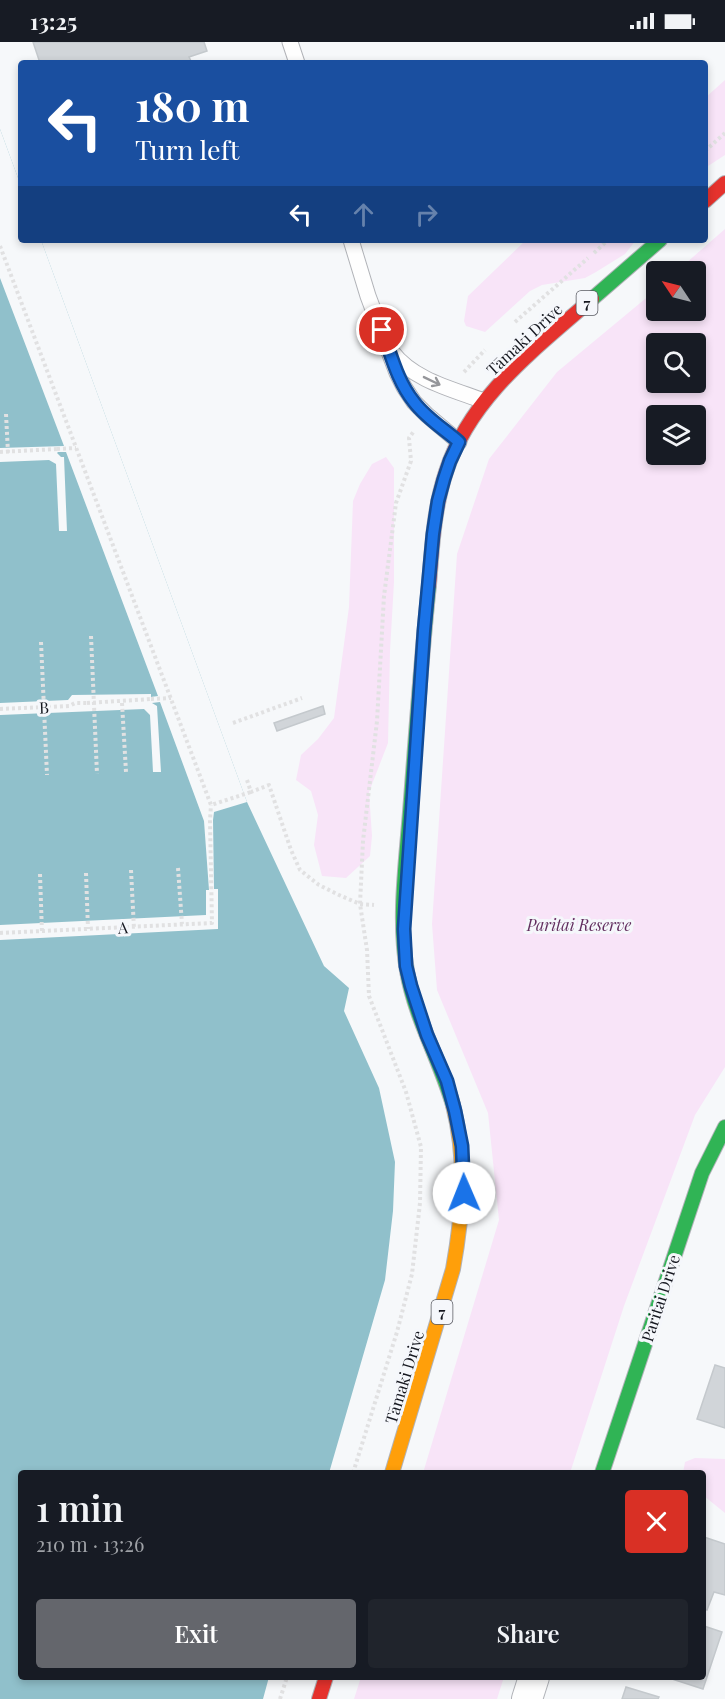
<!DOCTYPE html>
<meta charset="utf-8">
<style>
:root{--surface:#171b24;--page:#20242c;--text:#f1f3f6;--muted:#9ea1a6;--accent:#64666c}
body{margin:0;font-family:"Playfair Display",serif;background:var(--page);color:var(--text);height:100vh;display:flex;flex-direction:column;font-size:22px;white-space:nowrap}
*{box-sizing:border-box;margin:0}
p{font-size:20px;color:var(--muted)}
.icon{flex:none;width:33px;height:33px;fill:none;stroke:currentColor;stroke-width:2;stroke-linecap:round;stroke-linejoin:round}
.map{position:relative;flex:1;overflow:hidden}
.sheet{position:absolute;left:18px;top:1428px;width:688px;height:210px;display:flex;flex-direction:column;background:var(--surface);border-radius:6px;box-shadow:0 3px 9px #0003}
.sheet>*{flex:none}
.top-card{position:absolute;left:18px;top:18px;width:690px;height:183px;border-radius:6px;box-shadow:0 3px 9px #0003;background:#1a4fa0;color:#fff;overflow:hidden}
.needle{width:39px;rotate:305deg}
.fabs{position:absolute;left:646px;top:219px;display:grid;gap:12px}
.fabs a{display:grid;place-items:center;width:60px;height:60px;border-radius:6px;background:var(--surface);box-shadow:0 3px 9px #0003;font-size:30px}
.pin{position:absolute;display:grid;place-items:center;width:51px;height:51px;color:#fff;margin:-26px;border:3px solid #fff;border-radius:50%;box-shadow:0 2px 6px #0007}
.me{position:absolute;width:66px;margin:-33px;rotate:359deg;stroke-linejoin:round;filter:drop-shadow(0 0 4px #0008)}
.turn{display:flex;align-items:center;gap:21px;height:126px;padding:0 18px;font-size:27px}
.turn .icon{width:78px;height:78px;stroke-width:2.5}
.turn b{display:block;font-size:42px;line-height:51px}
.lanes{display:flex;align-items:center;height:57px;padding:0 18px;background:#0003;justify-content:center;gap:30px;direction:ltr}
.lanes .off{opacity:.35}
.round{display:grid;place-items:center;flex:none;width:63px;height:63px;border-radius:6px;background:var(--page)}
.summary{display:flex;align-items:center;justify-content:space-between;height:102px;padding:0 18px}
h1{font-size:36px;font-weight:600;line-height:45px}
.cta{display:flex;gap:12px;margin-top:auto;padding:12px 18px}
.cta a{flex:1;height:69px;border-radius:6px;background:var(--accent);color:#fff;font-size:24px;font-weight:600;line-height:69px;text-align:center}
.cta a+a{background:var(--page);color:var(--text)}
.status{display:flex;justify-content:space-between;align-items:center;height:42px;padding:0 30px;background:var(--surface);direction:ltr}
.status svg{height:16px;fill:currentColor}
.map>svg:first-child{display:block}
.green{fill:#f8e4f8;fill-rule:evenodd}
.water{fill:#90c0cb}
.pier{fill:#f6f8fa}
.building{fill:#d1d5d9;stroke:#c4c9cd;stroke-width:1.5}
.lines{fill:none;stroke-linecap:round;stroke-linejoin:round}
.lane-casing{stroke:#b1b3b8;stroke-width:17}
.street-casing{stroke:#b1b3b8;stroke-width:32}
.fast-casing{stroke:#b1b3b8;stroke-width:16}
.slow-casing{stroke:#b1b3b8;stroke-width:16}
.jam-casing{stroke:#b1b3b8;stroke-width:16}
.path{stroke:#e1e1e2;stroke-width:4;stroke-dasharray:3 3;stroke-linecap:butt}
.lane{stroke:#fefefe;stroke-width:15}
.street{stroke:#fefefe;stroke-width:30}
.fast{stroke:#30b455;stroke-width:14}
.slow{stroke:#ff9f0a;stroke-width:14}
.jam{stroke:#e5322d;stroke-width:14}
.path-bridge{stroke:#e1e1e2;stroke-width:4;stroke-dasharray:3 3;stroke-linecap:butt}
.oneway{stroke:#95969a}
.route-casing{stroke:#114b97;stroke-width:15}
.route{stroke:#1a73e8;stroke-width:10}
.labels{text-anchor:middle;dominant-baseline:central;stroke-width:6;stroke-linejoin:round;paint-order:stroke}
.shield{fill:#f5f7fb;stroke:#585a61;stroke-width:1.5}
.shield-label{font-size:15px;font-weight:bold;fill:#15171f}
.street-label{font-size:16px;fill:#15171f;stroke:#f5f7fb}
.park-label{font-size:16px;font-style:italic;fill:#622e5f;stroke:#f5f7fb}
</style>
<div class="status"><b>13:25</b><svg viewBox="0 0 49 12"><path d="M0 12V9h3v3zM5 12V6h3v6zM10 12V3h3v9zM15 12V0h3v12zM26 1h20v11H26zM47 4h2v5h-2z"/></svg></div>
<div class="map">
<svg width="725" height="1657" viewBox="0 0 725 1657">
<rect width="100%" height="100%" fill="#f6f8fa"/>
<path class="green" d="M725 38V113L705 126V56Z
M725 187V1025L695 1073 624 1264 570 1431H423L499 1178 488 1071 437 948 432 882 457 512 489 417 557 330 657 247V268H696V230L677 229ZM657 302H696V340H657ZM657 374H696V412H657Z
M526 198H636L625 212 596 230 585 236 542 243 530 249 485 290 466 284 464 279 468 254Z
M386 415 394 426V540L390 609 388 701 369 750 372 794 370 814 346 836 322 834 314 803 318 773 311 749 296 738 301 713 318 697 334 676 349 565 353 459 360 442 372 422Z
M695 1416 725 1417V1471L704 1454V1431H683L685 1420Z
M361 1635H504L497 1657H354Z"/>
<path class="water" d="M0 87 21 144V198H41L247 760 324 924 349 946 344 969 379 1046 395 1120 393 1169 385 1238 329 1431H21V1635H269L263 1657H0Z"/>
<path class="pier" d="M0 87 21 144V198H41L247 760 214 770 213 778 214 847H218V887L0 898V883L206 873V848H209L204 779 160 660 152 661 157 664 161 730H153L150 673 144 667 0 673V661L68 658 72 653 151 652V655L158 654 66 410H58L57 411 61 415H64L67 489H59L56 422 49 418 0 420V406L64 404 0 236Z"/>
<path class="building" d="M33 0H204L207 9 189 15 192 21H40Z
M323 664 325 672 277 689 274 681Z
M715 1323 725 1326V1386L697 1377Z
M704 1495 725 1502V1553L714 1550 707 1568 704 1567Z
M704 1584 722 1590 703 1647 666 1635H704Z
M626 1645 659 1655 658 1657H622Z"/>
<g class="lines">
<g class="lane-casing">
<path id="lane" d="M290 0 297 21
M351 198 368 254 397 331 404 345 414 360 427 373 459 400
M392 310C413 338 452 347 484 359"/>
</g>
<g class="street-casing">
<path id="street" d="M527 1657 534 1635"/>
</g>
<g class="fast-casing">
<path id="fast" d="M592 257 660 198
M429 543C421 618 416 694 410 770 406 822 398 877 407 929 415 976 440 1018 453 1063
M602 1431 702 1131 725 1085"/>
</g>
<g class="slow-casing">
<path id="slow" d="M392 1431 453 1227C463 1172 467 1118 453 1063"/>
</g>
<g class="jam-casing">
<path id="jam" d="M705 159 725 141
M429 543C432 505 434 466 446 430 470 355 535 307 592 257
M319 1657 326 1635"/>
</g>
<path class="path" d="M705 109 725 91
M0 204 211 763 251 750
M594 211 608 198
M515 280 588 216
M464 330 485 308
M6 372 8 411
M57 407 76 406
M91 594 97 732
M41 600 47 733
M151 657 171 656
M122 661 126 730
M0 667 69 664 75 661H87
M233 681 302 656
M247 738 251 750 269 743 291 808 300 828 319 843 339 853 360 862 374 863
M178 826 182 882
M131 828 134 887
M86 831 88 887
M40 832 42 891
M0 891 212 881 210 778 211 763
M353 1431 397 1290 412 1232 420 1161 421 1105 406 1050 369 954 367 908 360 862 363 799 377 679 384 554 396 461 411 419 409 396 414 389
M280 1657 287 1635"/>
<use href="#lane" class="lane"/>
<use href="#street" class="street"/>
<use href="#fast" class="fast"/>
<use href="#slow" class="slow"/>
<use href="#jam" class="jam"/>
<path class="path-bridge" d="M0 410 57 407
M87 661 151 657"/>
</g>
<defs><path id="oneway-shaft" d="M-6 0H5M1.5-3L5.5 0L1.5 3" fill="none" stroke-width="1.6" stroke-linecap="round" stroke-linejoin="round" transform="scale(1.5)"/></defs>
<use class="oneway" href="#oneway-shaft" transform="translate(432 339) rotate(26)"/>
<g class="lines">
<g class="route-casing">
<path id="route" d="M382 288C391 312 397 339 414 360 426 376 444 387 459 400L450 419 444 437 438 459 433 492 424 589 404 887 406 924 411 944 427 993 447 1039 455 1069 462 1104 464 1151"/>
</g>
<use href="#route" class="route"/>
</g>
<g class="labels">
<g class="shield">
<rect x="576.5" y="249" width="21" height="24" rx="4.5"/>
<rect x="431.5" y="1258" width="21" height="24" rx="4.5"/>
</g>
<g class="shield-label">
<text x="587" y="261">7</text>
<text x="442" y="1270">7</text>
</g>
<g class="street-label">
<text transform="translate(524 297) rotate(-43)">Tāmaki Drive</text>
<text transform="translate(44 665) rotate(-2)">B</text>
<text transform="translate(123 885) rotate(-3)">A</text>
<text transform="translate(660 1256) rotate(-72)">Paritai Drive</text>
<text transform="translate(404 1335) rotate(-73)">Tāmaki Drive</text>
</g>
<g class="park-label">
<text x="579" y="882">Paritai Reserve</text>
</g>
</g>
</svg>
<div class="fabs">
<a><svg class="needle" viewBox="-14 -14 28 28"><path d="M0-13l5 13h-10z" fill="#e53935"/><path d="M0 13l5-13h-10z" fill="#9ea1a6"/></svg></a>
<a><svg class="icon" aria-label="search" viewBox="0 0 24 24"><circle cx="10" cy="10" r="6"/><path d="M15 15l6 6"/></svg></a>
<a><svg class="icon" aria-label="layers" viewBox="0 0 24 24"><path d="M12 4l9 5-9 5-9-5zM3 14l9 5 9-5"/></svg></a>
</div>
<div class="pin" style="left:382px;top:288px;background:#d93025"><svg class="icon" aria-label="arrive" viewBox="0 0 24 24"><path d="M6 21V4h12l-3 4 3 4H6"/></svg></div>
<svg class="me" style="left:464px;top:1151px" viewBox="-20 -20 40 40"><circle r="19" fill="#fff"/><path d="M0-13L10 11 0 6-10 11z" fill="#1a73e8"/></svg>
<div class="top-card">
<div class="turn"><svg class="icon" aria-label="left" viewBox="0 0 24 24"><path d="M17 20v-9H6M10 6l-5 5 5 5"/></svg><div><b>180 m</b>Turn left</div></div>
<div class="lanes"><svg class="icon" aria-label="left" viewBox="0 0 24 24"><path d="M17 20v-9H6M10 6l-5 5 5 5"/></svg><svg class="icon off" aria-label="ahead" viewBox="0 0 24 24"><path d="M12 20V5M6 11l6-6 6 6"/></svg><svg class="icon off" aria-label="right" viewBox="0 0 24 24"><path d="M7 20v-9h11M14 6l5 5-5 5"/></svg></div>
</div>
<section class="sheet">
<div class="summary"><div><h1>1 min</h1><p>210 m · 13:26</p></div><a class="round" style="background:#d93025;color:#fff"><svg class="icon" aria-label="close" viewBox="0 0 24 24"><path d="M6 6l12 12M18 6L6 18"/></svg></a></div>
<div class="cta"><a>Exit</a><a>Share</a></div>
</section>
</div>
